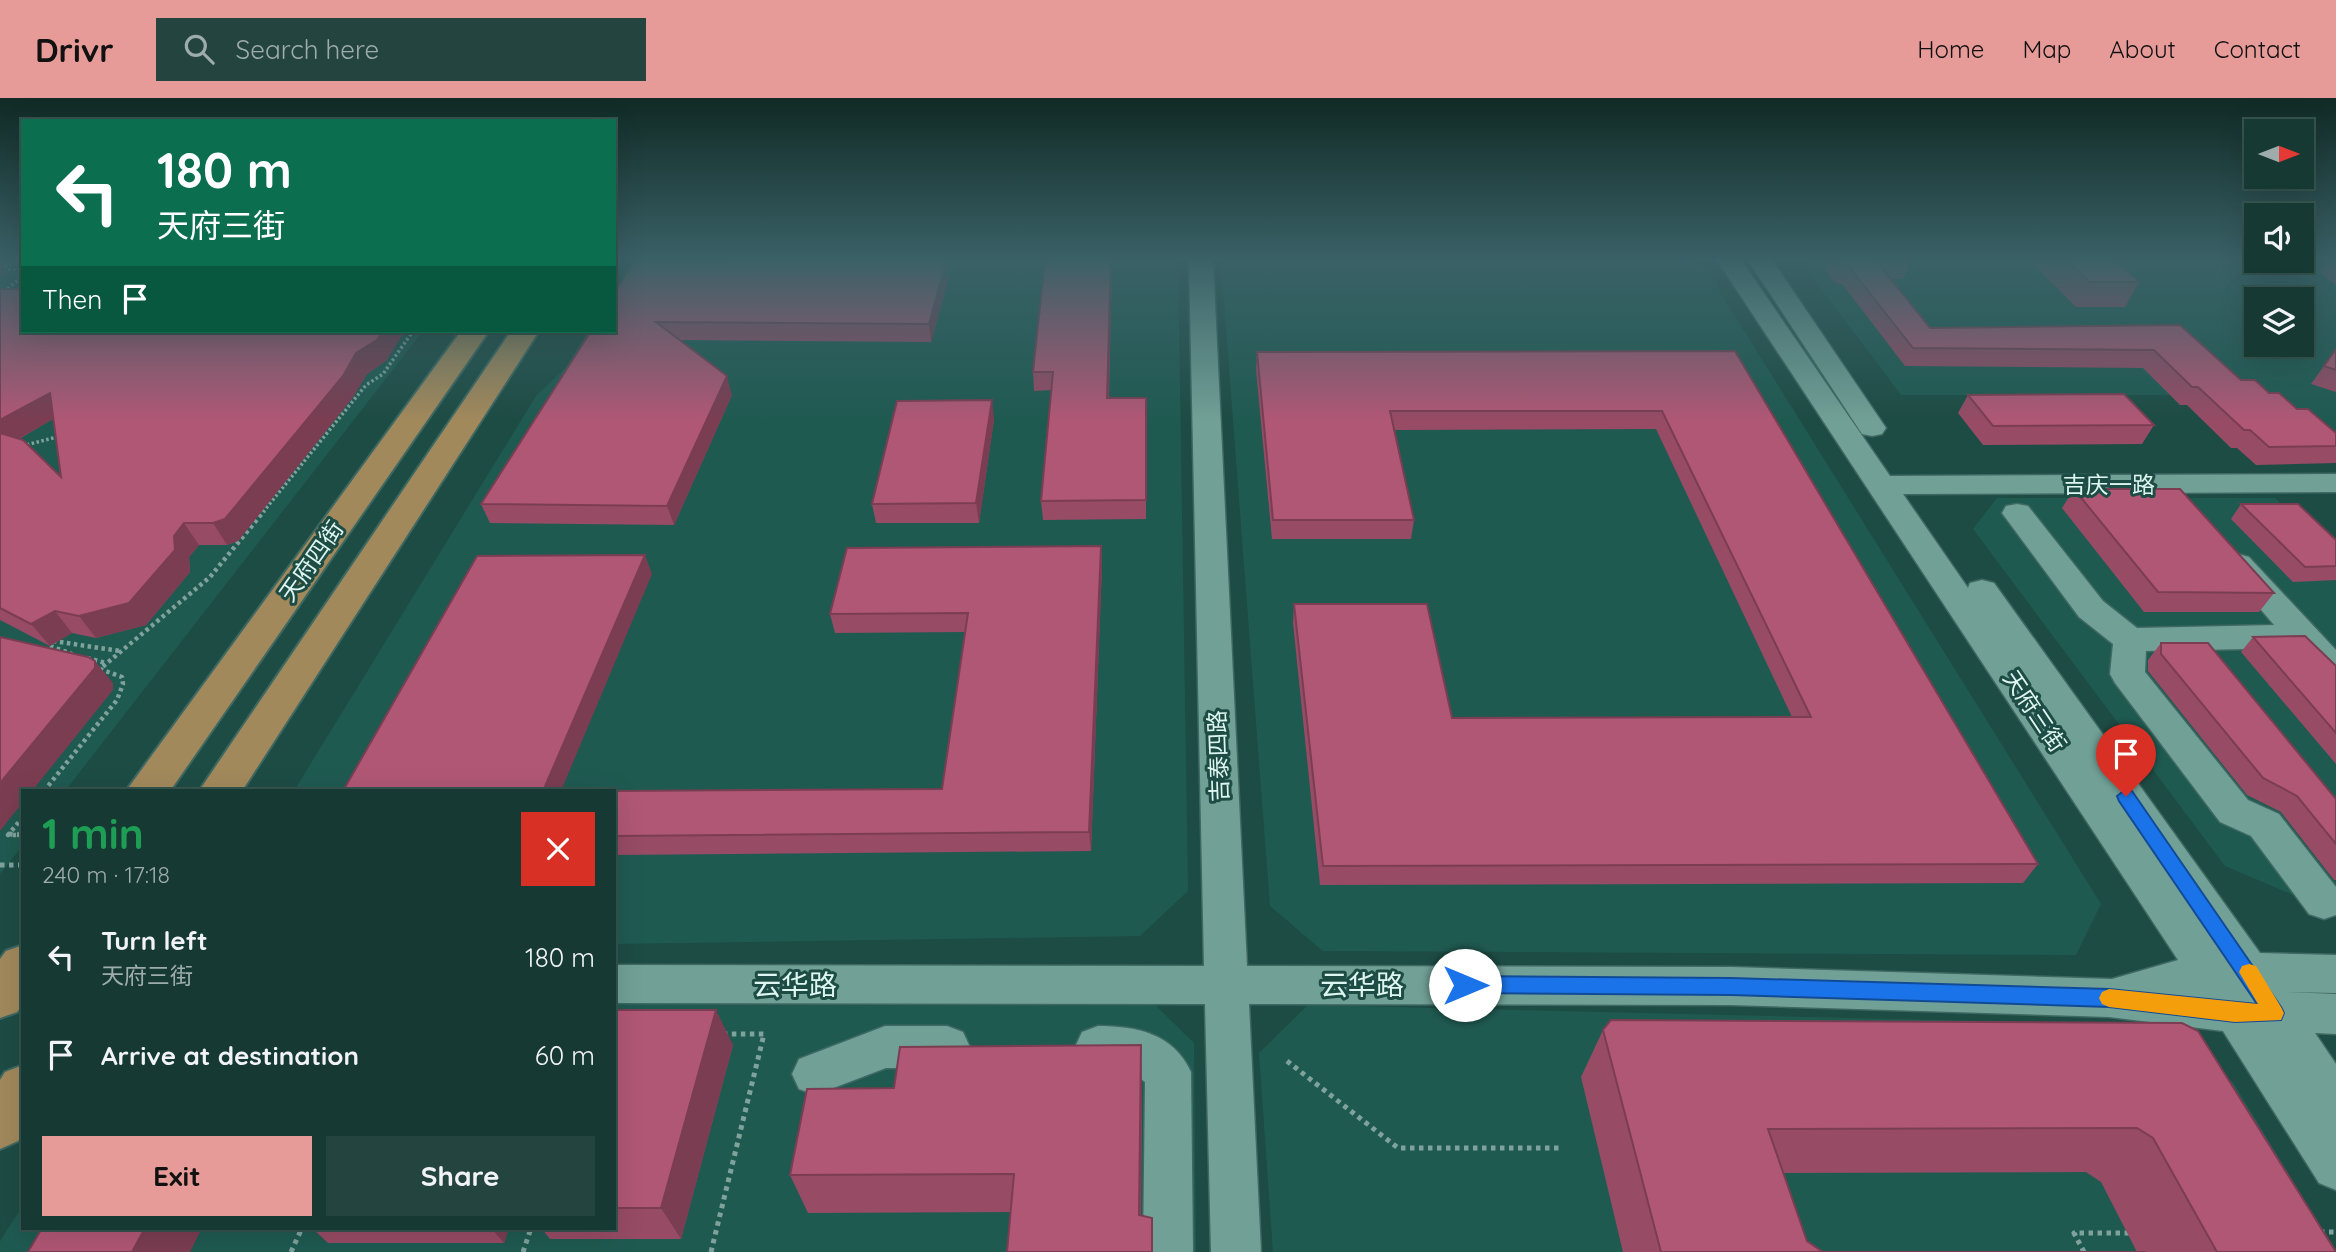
<!DOCTYPE html>
<meta charset="utf-8">
<style>
:root{--surface:#163933;--page:#23443f;--text:#f1f3f6;--muted:#9eacac;--line:#35534e;--accent:#e69b98}
body{margin:0;font-family:Quicksand,"Noto Sans SC",sans-serif;background:var(--page);color:var(--text);height:100vh;display:flex;flex-direction:column;font-size:26px;white-space:nowrap}
*{box-sizing:border-box;margin:0}
p{font-size:23px;color:var(--muted)}
.icon{flex:none;width:38px;height:38px;fill:none;stroke:currentColor;stroke-width:2;stroke-linecap:round;stroke-linejoin:round}
.map{position:relative;flex:1;overflow:hidden}
.sheet{position:absolute;left:21px;top:691px;width:595px;height:441px;display:flex;flex-direction:column;background:var(--surface);border-radius:0px;box-shadow:0 7px 28px #0002,0 0 0 2px var(--line)}
.sheet>*{flex:none}
.top-card{position:absolute;left:21px;top:21px;width:595px;height:214px;border-radius:0px;box-shadow:0 7px 28px #0002,0 0 0 2px var(--line);background:#0b6e4f;color:#fff;overflow:hidden}
.needle{width:46px;rotate:90deg}
.buttons{position:absolute;left:2244px;top:21px;display:grid;gap:14px}
.buttons a{display:grid;place-items:center;width:70px;height:70px;border-radius:0px;background:var(--surface);box-shadow:0 7px 28px #0002,0 0 0 2px var(--line);font-size:35px}
.pin{position:absolute;display:grid;place-items:center;width:60px;height:60px;color:#fff;margin:-72px -30px;border-radius:50% 50% 50% 0;rotate:-45deg;box-shadow:0 0 7px #0007}
.pin .icon{rotate:45deg}
.me{position:absolute;width:77px;margin:-38px;rotate:90deg;stroke-linejoin:round;filter:drop-shadow(0 0 5px #0008)}
.turn{display:flex;align-items:center;gap:24px;height:147px;padding:0 21px;font-size:32px}
.turn .icon{width:91px;height:91px;stroke-width:2.5}
.turn b{display:block;font-size:49px;line-height:60px}
.then{display:flex;align-items:center;height:66px;padding:0 21px;background:#0003;gap:14px;font-size:26px}
.round{display:grid;place-items:center;flex:none;width:74px;height:74px;border-radius:0px;background:var(--page)}
.summary{display:flex;align-items:center;justify-content:space-between;height:119px;padding:0 21px}
h1{font-size:42px;font-weight:700;line-height:52px;color:#1e9e55}
.primary-button{display:flex;gap:14px;margin-top:auto;padding:14px 21px}
.primary-button a{flex:1;height:80px;border-radius:0px;background:var(--accent);color:#111;font-size:28px;font-weight:700;line-height:80px;text-align:center}
.primary-button a+a{background:var(--page);color:var(--text)}
ul{padding:0;list-style:none}
li{display:flex;align-items:center;gap:21px;height:98px;padding:0 21px}
li div{flex:1}
li b{display:block;font-size:26px}
li em{font-style:normal}
header{display:flex;align-items:center;gap:42px;box-sizing:border-box;height:98px;padding:0 35px;background:var(--accent);color:#111}
header strong{font-size:33px}
nav{display:flex;gap:38px;margin-inline-start:auto;font-size:24px}
.search{width:490px;height:63px;background:var(--page);display:flex;align-items:center;gap:18px;box-sizing:border-box;padding:0 24px;border-radius:0px;color:var(--muted);font-size:26px}
.map>svg:first-child{display:block}
.built{fill:#1f5a51;fill-rule:evenodd}
.lines{fill:none;stroke-linecap:round;stroke-linejoin:round}
.minor-casing{stroke:#3e6862;stroke-width:3}
.major-casing{stroke:#3e6862;stroke-width:4}
.path-far2{stroke:#7fa29c;stroke-width:3.5;stroke-dasharray:2.5 2.5;stroke-linecap:butt}
.path-far1{stroke:#7fa29c;stroke-width:4.5;stroke-dasharray:3.5 3.5;stroke-linecap:butt}
.path{stroke:#7fa29c;stroke-width:5;stroke-dasharray:4.5 4.5;stroke-linecap:butt}
.minor{fill:#71a096;fill-rule:evenodd}
.major{fill:#a2895c;fill-rule:evenodd}
.wall{fill:#974b65;fill-rule:evenodd}
.shaded-wall{fill:#7b3d52}
.building{fill:#b05775;stroke:#7b3d52;stroke-width:2}
.route{fill:#1a73e8;stroke:#114b97;stroke-width:2}
.slow{fill:#f59e0b}
.labels{text-anchor:middle;dominant-baseline:central;stroke-width:6;stroke-linejoin:round;paint-order:stroke}
.street-label{font-size:23px;fill:#def6f1;stroke:#1d4c44}
.near-street-label{font-size:28px;fill:#def6f1;stroke:#1d4c44}
</style>
<header>
<strong>Drivr</strong>
<div class="search"><svg class="icon" aria-label="search" viewBox="0 0 24 24"><circle cx="10" cy="10" r="6"/><path d="M15 15l6 6"/></svg>Search here</div>
<nav><a>Home</a><a>Map</a><a>About</a><a>Contact</a></nav>
</header>
<div class="map">
<svg width="2336" height="1154" viewBox="0 0 2336 1154">
<rect width="100%" height="100%" fill="#1d4c44"/>
<path class="built" d="M0 162H23V233H423L65 693H23V747L0 776Z
M679 162H1178L1188 793 1140 838 614 846V693H294L536 298 565 270 588 233H614V192L618 186Z
M1226 162H1684L1705 170 2101 806 2076 857 1323 853 1270 808 1221 164Z
M1813 162H2336V360L2268 297H1901L1804 168ZM2256 201H2301V247H2256Z
M1997 400H2275L2336 460V815L2225 768 1973 431Z
M1150 902 1194 945 1196 1154H0V1143L23 1107V1130H614V905Z
M1308 907 2146 927 2233 984 2336 1154H1273L1259 955Z"/>
<g class="lines">
<g class="minor-casing">
<path id="minor" d="M1189 162H1213L1247 868 1731 869 2112 881 2178 862 1717 162H1741L1890 378 2336 376V394L1903 396 1968 490 1970 485 1982 482 1994 485 2260 855 2336 857V895L2286 894 2336 896V936L2315 935 2336 966V1092L2319 1085 2223 933 2109 919 1731 907 1249 906 1261 1154H1211L1205 906 614 905V867L1204 868Z
M1748 162H1772L1886 330 1882 336 1872 338 1862 336Z
M2017 406 2028 408 2103 503 2137 530 2274 527 2222 466 2227 459 2238 456 2249 459 2336 552V586L2324 583 2295 550 2146 553 2145 574 2248 702 2279 716 2336 789V817L2324 821 2309 816 2251 738 2220 724 2115 585 2110 576 2113 546 2079 519 2002 415 2006 408Z
M885 928H947L963 934 970 949 963 964 947 970H886L815 997 799 991 792 976 799 961Z
M1098 928C1136 928 1173 935 1191 974L1193 1154H1143L1145 984 1126 970H1098L1082 964 1075 949 1082 934Z"/>
</g>
<g class="major-casing">
<path id="major" d="M461 233H489L170 693H126Z
M511 233H539L242 693H199Z
M23 847V906L17 914 0 920V861L6 853Z
M23 967V1036L18 1043 0 1051V982L5 974Z"/>
</g>
<path class="path-far2" d="M0 170 23 163
M3 171 23 172
M0 197 23 178
M22 348 61 338
M263 414 366 287 383 276 413 233"/>
<path class="path-far1" d="M53 543 120 553
M50 548 72 556
M87 560 106 565
M44 693 117 602 123 586 122 579 100 571 210 479 264 413
M23 719 8 737H23"/>
<path class="path" d="M8 736 23 737
M0 767H23
M1287 963 1398 1050H1562
M2320 1134H2336
M291 1154 302 1130
M523 1154 531 1130
M711 1154 764 936H724
M2084 1154 2074 1135H2133"/>
<use href="#minor" class="minor"/>
<use href="#major" class="major"/>
</g>
<path class="wall" d="M1112 162 1109 300H1146V421L1043 422 1041 403 1051 292 1034 293 1033 274Z
M1828 162H1911L1903 181H1891L1930 230 2180 227 2241 282 2269 295 2297 311 2336 335V365L2256 367 2237 350H2231L2187 307H2180L2143 270 1905 268 1843 187 1834 184 1825 170Z
M2029 162H2115L2139 184 2125 209H2076Z
M2328 162H2336V187L2320 174Z
M635 163 948 182 931 244 680 242 732 297 674 427 490 425 481 406Z
M0 191 387 262 367 276 353 299 238 443 227 447H199L189 459 190 474 146 527 96 540 72 535 50 548 0 522ZM53 321 61 379 19 341Z
M2336 251V294L2311 286Z
M1735 253 2038 766 2023 785 1320 787 1293 525 1294 506 1452 620 1792 619 1656 331 1395 332 1414 422 1411 441H1272L1256 272 1257 254Z
M1968 297 2154 327 2142 346 1983 347 1958 315Z
M994 321 979 425H876L872 406Z
M2074 391 2274 495 2259 514H2144L2062 410Z
M2241 406 2336 442V482L2293 484 2231 421Z
M1101 448 1102 468 1091 753 614 757V693L942 691 965 534 835 535 830 516Z
M2253 539 2336 568V666L2241 554Z
M2161 545 2336 701V782H2334L2281 714 2247 697 2148 573V562Z
M614 912 733 947 681 1141H550L541 1130H614Z
M2182 925 2336 1154H1623L1581 979 1603 932ZM2086 1074 2101 1084 2137 1154H1823L1807 1143 1783 1075Z
M1142 988 1141 1117 1152 1120 1153 1154H1007L1011 1114 808 1115 790 1077Z
M312 1130H509L504 1145H328Z"/>
<path class="shaded-wall" d="M1111 162 1112 173 1108 318 1107 300Z
M0 163 7 173 0 178Z
M946 164 948 182 931 244 929 226Z
M383 233H405L387 262 367 276 353 299 238 443 227 447 213 425 356 255Z
M727 278 732 297 674 427 667 408Z
M50 295 64 315 0 351V322Z
M992 302 994 321 979 425 976 405Z
M184 425 199 447 189 459 190 474 146 527 96 540 79 518 174 438Z
M1101 448 1102 468 1091 753 1089 734Z
M645 457 652 476 561 693H543Z
M55 513 72 535 50 548 31 526Z
M95 563 113 585V592L32 693H23V704L0 733V685Z
M716 912 733 947 681 1141 661 1110Z
M1141 947 1142 988 1140 1154 1139 1117Z
M145 1130H202L190 1154H132Z
M491 1130H509L504 1145Z"/>
<path class="building" d="M1045 162H1111L1107 300H1146V402L1041 403 1053 274H1033Z
M1837 162H1911V164H1877L1930 230 2180 227 2241 282H2255L2269 295H2279L2297 311H2308L2336 335V348L2269 349 2250 332H2244L2198 289H2192L2154 252 1913 250 1850 170 1840 167Z
M2066 162H2115L2139 184H2090Z
M635 163 946 164 929 226 656 224 727 278 667 408 481 406 591 233H614V195Z
M23 188V233H383L377 242 356 255 343 278 225 421 213 425H184L174 438 175 452 129 505 79 518 55 513 31 526 0 510V335L23 342 61 379 50 295 0 322V191H19Z
M2336 251V272L2324 268Z
M1735 253 2038 766 1323 768 1294 506H1427L1452 620 1811 619 1662 313H1390L1414 422H1273L1257 254Z
M2124 296 2154 327 1993 328 1968 297Z
M992 302 976 405 872 406 897 303Z
M2074 391H2180L2274 495 2158 494Z
M2241 406H2298L2336 442V468L2305 469Z
M1101 448 1089 734 614 738V693L942 691 968 515 830 516 847 450Z
M645 457 543 693H343L477 458Z
M2305 538 2336 568V635L2253 539Z
M0 539 88 559 95 563V570L0 685Z
M2161 545H2208L2336 701V746L2297 698 2263 680 2161 556Z
M614 912H716L661 1110H614Z
M1611 922 2182 925 2198 933 2336 1154H2217L2153 1040 2137 1030 1768 1031 1807 1143 1823 1154H2146H1661L1603 932Z
M1141 947 1139 1117 1152 1120V1154H1007L1014 1076 790 1077 807 991 894 990 900 949Z
M42 1130H145L132 1154H28Z"/>
<linearGradient id="sky" x2="0" y2="1"><stop stop-color="#102a25"/><stop offset="0.5" stop-color="#3a6167"/><stop offset="1" stop-color="#3a6167" stop-opacity="0"/></linearGradient>
<rect width="2336" height="323" fill="url(#sky)"/>
<path class="route" d="M2126 691 2132 693 2281 909 2284 915 2281 922 2235 924 2109 909 1731 897 1465 895 1458 893 1456 887 1458 881 1465 878 1731 880 2109 891 2257 906 2119 703 2117 698Z"/>
<path class="slow" d="M2249 866 2256 868 2281 909 2284 915 2281 922 2235 924 2109 909 2102 906 2099 900 2102 894 2109 891 2258 906 2239 874 2242 868Z"/>
<g class="labels">
<g class="street-label">
<text x="2109" y="386">吉庆一路</text>
<text transform="translate(311 463) rotate(-55)">天府四街</text>
<text transform="translate(2035 613) rotate(56)">天府三街</text>
<text transform="translate(1218 658) rotate(-92)">吉泰四路</text>
</g>
<g class="near-street-label">
<text x="795" y="886">云华路</text>
<text x="1362" y="886">云华路</text>
</g>
</g>
</svg>
<div class="buttons">
<a><svg class="needle" viewBox="-14 -14 28 28"><path d="M0-13l5 13h-10z" fill="#e53935"/><path d="M0 13l5-13h-10z" fill="#9eacac"/></svg></a>
<a><svg class="icon" aria-label="sound" viewBox="0 0 24 24"><path d="M4 9h4l5-4v14l-5-4H4zM17 9q2 3 0 6"/></svg></a>
<a><svg class="icon" aria-label="layers" viewBox="0 0 24 24"><path d="M12 4l9 5-9 5-9-5zM3 14l9 5 9-5"/></svg></a>
</div>
<div class="pin" style="left:2126px;top:698px;background:#d93025"><svg class="icon" aria-label="arrive" viewBox="0 0 24 24"><path d="M6 21V4h12l-3 4 3 4H6"/></svg></div>
<svg class="me" style="left:1465px;top:887px" viewBox="-20 -20 40 40"><circle r="19" fill="#fff"/><path d="M0-13L10 11 0 6-10 11z" fill="#1a73e8"/></svg>
<div class="top-card">
<div class="turn"><svg class="icon" aria-label="left" viewBox="0 0 24 24"><path d="M17 20v-9H6M10 6l-5 5 5 5"/></svg><div><b>180 m</b>天府三街</div></div>
<div class="then">Then<svg class="icon" aria-label="arrive" viewBox="0 0 24 24"><path d="M6 21V4h12l-3 4 3 4H6"/></svg></div>
</div>
<section class="sheet">
<div class="summary"><div><h1>1 min</h1><p>240 m · 17:18</p></div><a class="round" style="background:#d93025;color:#fff"><svg class="icon" aria-label="close" viewBox="0 0 24 24"><path d="M6 6l12 12M18 6L6 18"/></svg></a></div>
<ul>
<li><svg class="icon" aria-label="left" viewBox="0 0 24 24"><path d="M17 20v-9H6M10 6l-5 5 5 5"/></svg><div><b>Turn left</b><p>天府三街</p></div><em>180 m</em></li>
<li><svg class="icon" aria-label="arrive" viewBox="0 0 24 24"><path d="M6 21V4h12l-3 4 3 4H6"/></svg><div><b>Arrive at destination</b></div><em>60 m</em></li>
</ul>
<div class="primary-button"><a>Exit</a><a>Share</a></div>
</section>
</div>
